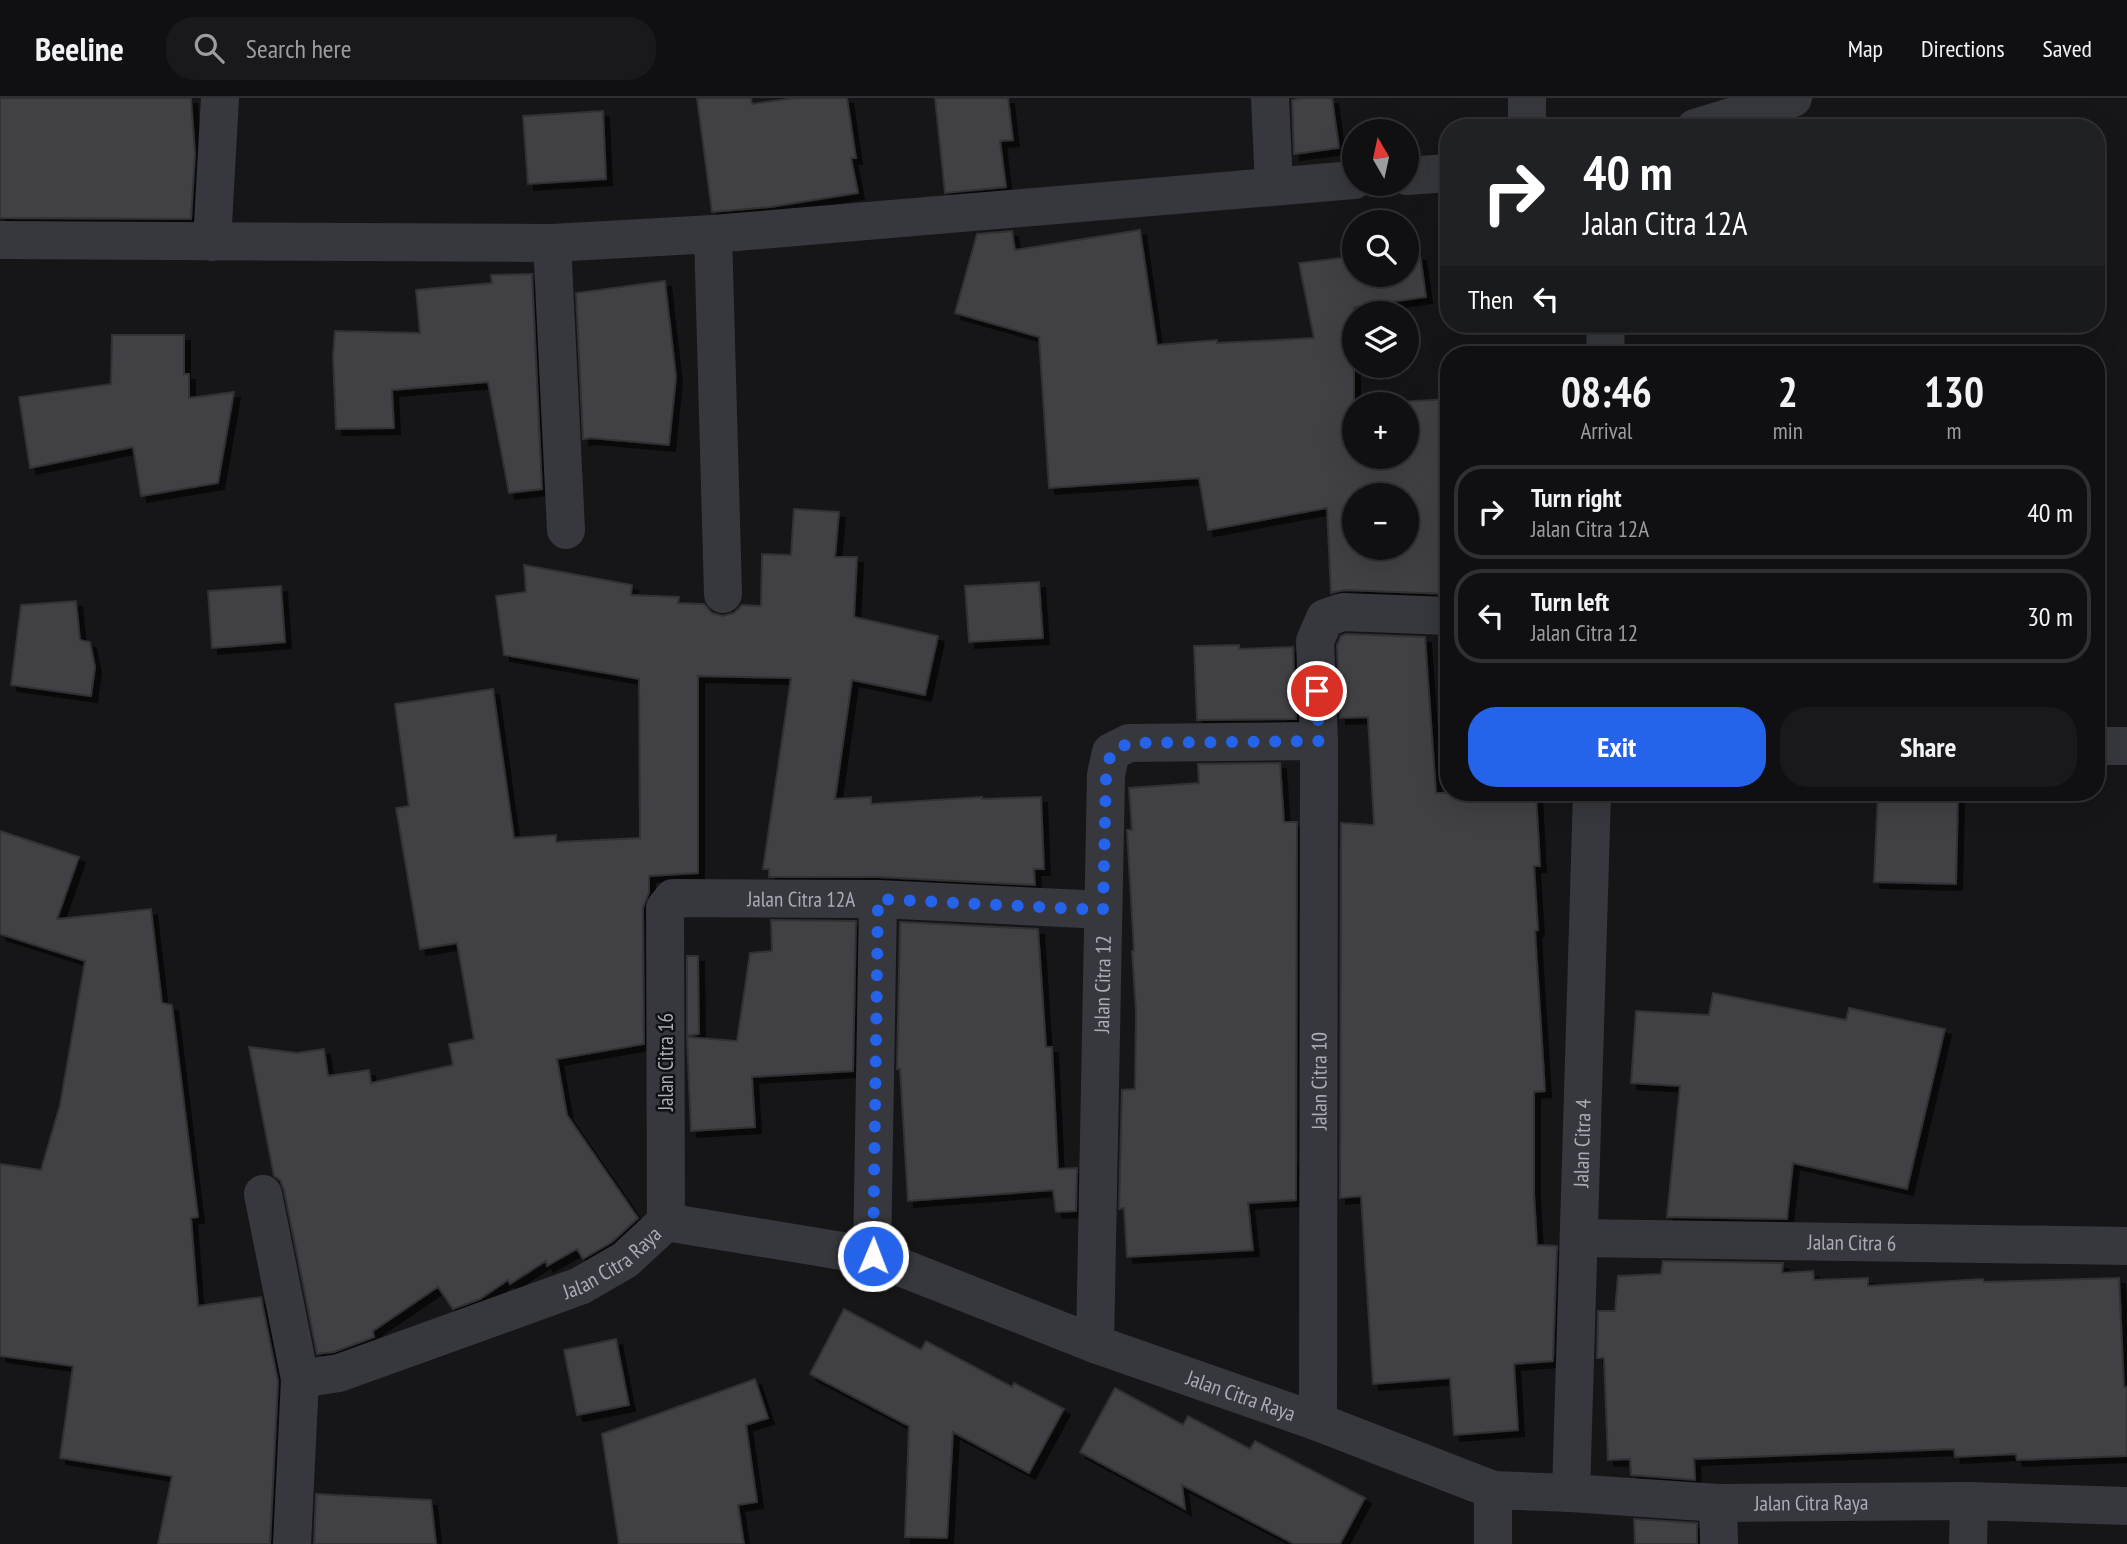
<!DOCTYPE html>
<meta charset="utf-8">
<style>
:root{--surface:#101012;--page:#19191b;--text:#f1f3f6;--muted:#9c9d9f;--line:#303032;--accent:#2563eb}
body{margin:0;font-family:"PT Sans Narrow",sans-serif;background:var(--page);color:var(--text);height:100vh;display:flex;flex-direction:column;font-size:26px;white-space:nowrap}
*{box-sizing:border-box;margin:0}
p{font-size:23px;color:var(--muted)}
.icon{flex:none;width:38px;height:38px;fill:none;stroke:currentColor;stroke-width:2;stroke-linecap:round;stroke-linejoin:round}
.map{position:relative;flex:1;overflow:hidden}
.side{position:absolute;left:1440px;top:248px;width:665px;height:455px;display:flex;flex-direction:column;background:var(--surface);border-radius:28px;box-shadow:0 7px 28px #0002,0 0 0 2px var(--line)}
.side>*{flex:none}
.guide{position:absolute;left:1440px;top:21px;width:665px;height:214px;border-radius:28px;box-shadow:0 7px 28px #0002,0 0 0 2px var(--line);background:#202124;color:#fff;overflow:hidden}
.needle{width:46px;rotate:351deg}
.buttons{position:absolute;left:1342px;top:21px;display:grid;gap:14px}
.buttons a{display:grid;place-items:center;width:77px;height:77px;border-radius:50%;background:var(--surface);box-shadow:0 7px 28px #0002,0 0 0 2px var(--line);font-size:35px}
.pin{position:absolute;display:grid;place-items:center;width:60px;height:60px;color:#fff;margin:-30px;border:4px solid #fff;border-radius:50%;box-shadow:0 2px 7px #0007}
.me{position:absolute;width:77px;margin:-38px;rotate:1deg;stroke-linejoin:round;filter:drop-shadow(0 0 5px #0008)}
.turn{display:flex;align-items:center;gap:24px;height:147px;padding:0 28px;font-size:32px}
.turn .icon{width:91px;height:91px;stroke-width:2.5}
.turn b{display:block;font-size:49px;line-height:60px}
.then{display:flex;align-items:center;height:66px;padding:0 28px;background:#0003;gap:14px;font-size:26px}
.eta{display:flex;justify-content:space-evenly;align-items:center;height:119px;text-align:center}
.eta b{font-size:42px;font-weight:700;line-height:49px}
.primary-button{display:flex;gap:14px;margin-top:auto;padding:14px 28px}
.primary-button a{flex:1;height:80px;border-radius:28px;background:var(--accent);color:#fff;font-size:28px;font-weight:700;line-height:80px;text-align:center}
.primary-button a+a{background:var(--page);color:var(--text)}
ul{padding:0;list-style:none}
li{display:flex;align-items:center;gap:21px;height:94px;margin:0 14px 10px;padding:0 14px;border:4px solid var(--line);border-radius:28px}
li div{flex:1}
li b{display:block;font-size:26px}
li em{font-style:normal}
header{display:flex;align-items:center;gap:42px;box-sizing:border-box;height:98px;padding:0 35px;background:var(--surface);border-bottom:2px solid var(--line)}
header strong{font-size:33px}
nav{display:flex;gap:38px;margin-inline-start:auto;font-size:24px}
.search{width:490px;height:63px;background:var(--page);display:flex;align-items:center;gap:18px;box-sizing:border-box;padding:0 24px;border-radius:28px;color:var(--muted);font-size:26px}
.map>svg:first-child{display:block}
.building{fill:#404145;stroke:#303034;stroke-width:2;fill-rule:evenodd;filter:url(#shadow)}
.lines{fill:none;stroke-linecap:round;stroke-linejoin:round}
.minor{stroke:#37383d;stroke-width:38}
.route{stroke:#2563eb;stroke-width:12;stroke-dasharray:0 21.6}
.labels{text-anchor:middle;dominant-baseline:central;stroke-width:5;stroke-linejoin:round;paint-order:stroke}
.street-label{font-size:21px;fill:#a8adb8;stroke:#111113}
</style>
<header>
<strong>Beeline</strong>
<div class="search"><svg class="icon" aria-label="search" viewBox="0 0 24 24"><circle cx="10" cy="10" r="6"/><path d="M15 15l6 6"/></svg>Search here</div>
<nav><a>Map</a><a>Directions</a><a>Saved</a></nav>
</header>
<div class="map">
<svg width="2127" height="1446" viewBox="0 0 2127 1446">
<defs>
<filter id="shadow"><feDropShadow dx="6" dy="6" stdDeviation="0" flood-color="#0009"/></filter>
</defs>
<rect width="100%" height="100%" fill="#161618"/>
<path class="building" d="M0 0H191L195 56 191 121 0 120Z
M697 0H751L752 6 795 0H847L856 60H851L858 95 770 109 712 114Z
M935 0H1008L1013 42 1000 43 1006 89 945 95Z
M1303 0H1332L1339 50 1294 56 1292 2Z
M603 13 606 81 528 86 523 18Z
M1140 132 1157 247 1217 242V245L1314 240 1299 165 1348 159 1349 167 1354 166V177H1407V159L1420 157 1426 199 1354 209V359H1407V306H1364L1448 301 1449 361H1445L1449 496 1344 492 1331 495 1327 410 1208 432 1199 380 1049 390 1039 239 955 215 977 136 1012 133 1015 152ZM1354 397H1407V450H1354Z
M532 176 542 391 509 395 488 284 392 292 394 330 336 331 333 258 335 233 420 235 416 192 492 185 491 177Z
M665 183 676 279 669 347 591 340 583 341 576 195Z
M112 237H184V276H189V300L234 294 218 385 141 398 133 349 30 370 19 299 111 286Z
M794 411 839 414 835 459H857L854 519 938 538 925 597 852 582 835 701 871 699V706L982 699V701L1041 699 1044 771H1034L1035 787 878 779H769V771H763L791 580 698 578V775L649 778V794L643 810 644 946 557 961 567 1017 638 1120 612 1144 583 1161 577 1151 547 1168 546 1163 510 1186 508 1182 480 1201 453 1211 438 1189 373 1233 374 1239 334 1254 317 1256 284 1092 280 1082 274 1078 249 949 297 955 324 951 328 978 369 972 371 985 453 967 449 946 474 941 457 845 420 851 396 710 409 708 395 606 493 591 514 740 556 737V744L640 740 639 581 504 557 496 498 526 494 524 467 632 487 631 497 679 499 678 505 704 506 712 515 723 518 734 515 742 507 761 508 762 456 791 457Z
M1039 484 1043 540 969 544 965 488Z
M281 488 285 544 212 550 208 493Z
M76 503 80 542 90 544 95 569 91 598 11 587 21 507Z
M1346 536 1425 539 1436 695H1536L1540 768H1534L1538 832 1535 833 1545 993 1534 994V1096L1537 1147 1557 1148 1553 1263 1514 1266 1518 1332 1454 1337 1450 1280 1373 1286 1361 1098 1340 1100 1341 725 1374 727 1368 619 1340 620 1337 547 1341 538Z
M1239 547V551L1293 549 1296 621 1197 622 1194 548Z
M1280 665 1284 724H1297L1296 1102 1248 1105 1253 1152 1127 1159 1124 1110 1119 1111 1122 992 1135 991 1136 913 1132 853H1134L1127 732H1132L1129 690 1199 685 1198 666Z
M1878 695 1958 697 1956 786 1874 784Z
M0 733 79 759 57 821 151 811 162 905 172 907 198 1119 191 1120 198 1208 261 1199 278 1283 270 1446H158L172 1378 60 1360 73 1268 0 1258V1066L41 1072 60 1007 85 863 0 836Z
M771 822 856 823 853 973 752 979 755 1029 691 1033 687 939 737 943 750 855 772 853Z
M900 824 1038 831 1046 949H1052L1058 1071 1077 1070 1076 1113 1056 1114 1053 1092 908 1103 900 971H897Z
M687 858H698L699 936 687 938Z
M1713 895 1846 922 1849 910 1945 931 1907 1091 1793 1065 1787 1121 1667 1119 1680 988 1631 985 1636 913 1709 917Z
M1663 1163 1783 1165 1782 1175 1813 1173 1814 1182 1868 1180V1188L1983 1181 1984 1184 2119 1180 2124 1289H2127V1358L2017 1362 2016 1356 1955 1359 1954 1351 1694 1361 1695 1382 1631 1377 1630 1361 1608 1362 1604 1260H1597L1598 1213H1615L1618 1178 1661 1176Z
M844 1211 921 1252 926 1243 1012 1289 1014 1285 1064 1311 1029 1375 953 1334 947 1440 905 1439 909 1328 810 1276Z
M616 1241 629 1307 577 1317 564 1252Z
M755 1281 768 1320 746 1327 757 1404 738 1407 744 1446H619L602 1336Z
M1115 1290 1183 1327 1188 1318 1250 1351 1255 1343 1365 1400 1340 1446H1294L1182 1387 1185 1411 1080 1354Z
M316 1396 431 1402 436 1446H314Z
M1634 1421 1697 1425V1446H1635Z"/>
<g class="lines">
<g class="minor">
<path d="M1270 0 1274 88"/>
<path d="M1527 0V30"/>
<path d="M1695 30 1793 0"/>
<path d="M1407 78 1449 75"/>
<path d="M713 136 723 496"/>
<path d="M0 142 552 145 713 136 1354 82"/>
<path d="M212 144 220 0"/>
<path d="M552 145 566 432"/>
<path d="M1605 257 1606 226"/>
<path d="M2096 648H2127"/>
<path d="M263 1096 300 1281"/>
<path id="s1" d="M666 1124 665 810 673 800 878 801 1103 812"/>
<path id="s2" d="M1579 1140 2127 1148"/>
<path d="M872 1158 878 801"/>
<path id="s3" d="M1095 1246 1106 677 1111 654 1129 645 1319 643"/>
<path id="s4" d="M1318 1324 1319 643 1315 543 1325 520 1343 514 1449 518"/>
<path id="s5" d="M1571 1395 1592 695"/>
<path d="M1718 1405 1719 1446"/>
<path id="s6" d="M292 1446 300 1281 339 1275 580 1188 625 1162 666 1124 872 1158 1095 1246 1318 1324 1493 1392 1571 1395 1718 1405 1969 1403 2127 1408"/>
<path d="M1493 1446V1392"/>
<path d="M1968 1446 1969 1403"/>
</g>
</g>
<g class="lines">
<path class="route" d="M873 1158 878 801 1103 812 1106 677 1111 654 1129 645 1319 643 1317 593"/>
</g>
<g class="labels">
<g class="street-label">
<text stroke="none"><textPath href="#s1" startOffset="455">Jalan Citra 12A</textPath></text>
<text stroke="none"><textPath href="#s3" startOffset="360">Jalan Citra 12</textPath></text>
<text transform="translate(665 964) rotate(-90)">Jalan Citra 16</text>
<text stroke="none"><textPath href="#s4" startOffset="341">Jalan Citra 10</textPath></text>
<text stroke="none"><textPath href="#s5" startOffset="350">Jalan Citra 4</textPath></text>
<text stroke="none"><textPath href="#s2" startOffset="273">Jalan Citra 6</textPath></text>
<text stroke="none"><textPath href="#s6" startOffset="500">Jalan Citra Raya</textPath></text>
<text stroke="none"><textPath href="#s6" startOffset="1172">Jalan Citra Raya</textPath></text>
<text stroke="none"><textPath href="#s6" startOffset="1760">Jalan Citra Raya</textPath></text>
</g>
</g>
</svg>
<div class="buttons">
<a><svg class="needle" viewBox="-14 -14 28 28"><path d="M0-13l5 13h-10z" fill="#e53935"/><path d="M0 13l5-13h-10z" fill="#9c9d9f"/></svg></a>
<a><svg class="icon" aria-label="search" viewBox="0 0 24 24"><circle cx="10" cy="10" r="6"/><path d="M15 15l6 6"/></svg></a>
<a><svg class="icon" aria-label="layers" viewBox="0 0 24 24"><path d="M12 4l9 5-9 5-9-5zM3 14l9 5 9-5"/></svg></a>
<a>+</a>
<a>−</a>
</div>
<div class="pin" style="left:1317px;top:593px;background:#d93025"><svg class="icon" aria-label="arrive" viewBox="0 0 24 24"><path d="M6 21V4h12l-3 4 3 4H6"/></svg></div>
<svg class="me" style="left:873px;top:1158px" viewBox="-20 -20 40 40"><circle r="17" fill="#2563eb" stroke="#fff" stroke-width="3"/><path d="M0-11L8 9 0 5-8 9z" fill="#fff"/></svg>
<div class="guide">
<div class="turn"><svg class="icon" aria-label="right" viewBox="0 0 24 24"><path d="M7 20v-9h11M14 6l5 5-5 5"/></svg><div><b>40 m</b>Jalan Citra 12A</div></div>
<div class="then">Then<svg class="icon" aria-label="left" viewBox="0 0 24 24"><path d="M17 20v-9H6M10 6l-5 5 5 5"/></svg></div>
</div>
<section class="side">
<div class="eta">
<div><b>08:46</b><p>Arrival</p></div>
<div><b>2</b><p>min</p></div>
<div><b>130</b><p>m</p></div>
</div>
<ul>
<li><svg class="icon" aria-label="right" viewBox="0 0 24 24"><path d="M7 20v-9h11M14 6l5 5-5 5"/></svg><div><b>Turn right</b><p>Jalan Citra 12A</p></div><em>40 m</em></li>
<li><svg class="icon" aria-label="left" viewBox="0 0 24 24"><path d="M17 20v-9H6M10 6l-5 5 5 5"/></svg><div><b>Turn left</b><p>Jalan Citra 12</p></div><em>30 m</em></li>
</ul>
<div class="primary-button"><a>Exit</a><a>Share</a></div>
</section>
</div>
